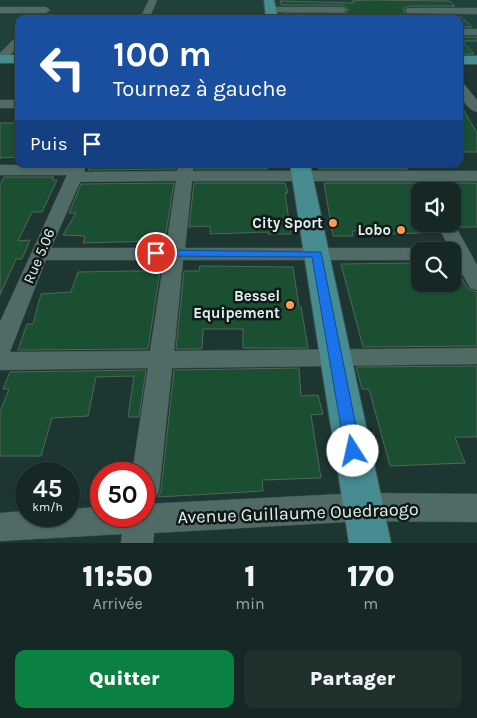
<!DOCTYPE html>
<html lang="fr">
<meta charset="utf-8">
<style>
:root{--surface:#162825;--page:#1f302d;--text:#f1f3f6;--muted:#9ea6a7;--line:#354442;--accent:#0b8043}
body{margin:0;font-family:Karla,sans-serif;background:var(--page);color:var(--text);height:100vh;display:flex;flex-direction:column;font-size:19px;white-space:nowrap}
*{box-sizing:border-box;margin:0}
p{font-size:16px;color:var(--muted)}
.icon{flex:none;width:28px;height:28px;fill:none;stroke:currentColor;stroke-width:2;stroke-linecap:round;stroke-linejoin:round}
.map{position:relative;height:543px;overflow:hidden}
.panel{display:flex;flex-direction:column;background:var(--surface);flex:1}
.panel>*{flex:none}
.top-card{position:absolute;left:15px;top:15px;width:448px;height:152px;border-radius:10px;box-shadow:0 1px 4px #0004,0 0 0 1px var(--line);background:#1a4fa0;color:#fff;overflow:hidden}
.tools{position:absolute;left:411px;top:182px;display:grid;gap:10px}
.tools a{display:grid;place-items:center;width:50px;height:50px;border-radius:10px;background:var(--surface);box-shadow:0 1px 4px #0004,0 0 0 1px var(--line);font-size:25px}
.speed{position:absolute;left:15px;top:462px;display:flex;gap:10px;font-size:25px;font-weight:700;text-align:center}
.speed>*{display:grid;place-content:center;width:65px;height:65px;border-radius:50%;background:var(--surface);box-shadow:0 1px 4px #0004,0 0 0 1px var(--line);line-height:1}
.speed small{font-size:12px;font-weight:400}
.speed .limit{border:8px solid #d22;background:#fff;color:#111}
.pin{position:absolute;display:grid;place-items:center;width:42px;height:42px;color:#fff;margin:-21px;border:2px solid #fff;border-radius:50%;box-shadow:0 1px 5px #0007}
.me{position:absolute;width:55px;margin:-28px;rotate:350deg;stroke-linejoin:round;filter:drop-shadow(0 0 4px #0008)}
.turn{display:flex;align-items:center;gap:18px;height:105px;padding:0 15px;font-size:22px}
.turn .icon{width:65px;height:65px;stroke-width:2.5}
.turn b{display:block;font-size:35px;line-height:42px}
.then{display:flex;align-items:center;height:48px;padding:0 15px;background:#0003;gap:10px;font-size:19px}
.eta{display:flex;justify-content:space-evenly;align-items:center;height:85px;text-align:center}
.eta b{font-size:30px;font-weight:800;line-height:35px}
.primary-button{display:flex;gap:10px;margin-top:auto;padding:10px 15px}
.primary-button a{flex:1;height:58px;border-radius:10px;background:var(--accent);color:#fff;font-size:20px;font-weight:800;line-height:58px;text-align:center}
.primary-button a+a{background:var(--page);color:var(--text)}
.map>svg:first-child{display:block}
.built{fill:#1f413b}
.building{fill:#1a4f32;stroke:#526658}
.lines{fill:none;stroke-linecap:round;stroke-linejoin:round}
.minor-casing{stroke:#3e5450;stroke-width:1}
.major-casing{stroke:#3e5450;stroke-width:2}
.minor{fill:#506a65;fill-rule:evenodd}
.major{fill:#468c90;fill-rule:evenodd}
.route{fill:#1a73e8;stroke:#114b97}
.poi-dot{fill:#fc9d53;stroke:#101b19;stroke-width:2}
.labels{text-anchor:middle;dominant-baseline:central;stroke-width:5;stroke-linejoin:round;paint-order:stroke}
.poi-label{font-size:15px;font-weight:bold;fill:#e3f1ee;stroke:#101b19;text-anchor:end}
.street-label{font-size:15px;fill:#e3f1ee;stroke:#101b19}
.near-street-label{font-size:18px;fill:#e3f1ee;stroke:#101b19}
</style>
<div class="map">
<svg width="477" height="543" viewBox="0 0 477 543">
<rect width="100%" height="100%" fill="#1d3631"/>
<path class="built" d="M0 0H477V60H459V19H19V59H0Z"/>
<path class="building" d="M367 0 450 1 455 6H409L404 8V13L406 15 460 16 472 27H459V19H283V14L343 15 349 10 343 5H281L280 1 354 3 352 1Z
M459 37H477V41H462L474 54H459Z
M459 102 477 133V152H459Z
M0 123H19V157L0 158Z
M91 164H176L175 169 88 170Z
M196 164H268V169H195Z
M318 164 406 165 408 169H319Z
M4 177H54L52 180H57L42 212H32L18 241 30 240 22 259H16L0 295V185Z
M174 183 166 233 156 234V241L83 243 85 236 63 235 76 213H69L81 184Z
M194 183H285L288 193H285L291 234H268V232L210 234V226L189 227Z
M324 183H477V227H458L452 218V190L420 189V233L389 234 387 230 352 231 353 236H333Z
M452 262 468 289 477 292V346L363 347 341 264 413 263 415 268 420 267V284L427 285 452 284Z
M200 266 293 267 299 307H301L308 348H243V329H203L202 349H176L184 271H199Z
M131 271H160L148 349 18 350 27 324H33L41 294 71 292 78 272Z
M477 366V437H455L465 463 390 466 369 389H362L356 367Z
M299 368 301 396 318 395 323 414 311 415 321 478 262 480 263 491 158 497 161 491 174 370Z
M146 370 139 417H128L134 376 96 377 88 416 52 418 41 456H0V412L9 389H3L10 372Z"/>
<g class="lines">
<g class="minor-casing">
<path id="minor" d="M149 0H157L149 19H140Z
M0 7H46L50 10 46 13H0Z
M271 7H343L347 10 343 13 268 12V8Z
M409 8H477V14L406 13V9Z
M459 29H477V35H459Z
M19 37V46L4 61 0 62V53L15 38Z
M459 82 463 83 477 100V112C465 109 458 93 459 82Z
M0 100H19V108H0Z
M72 164H86L84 172 177 171 178 164H194L193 171H477V181H192L185 248H420L428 251H420V260H183L174 351 477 348V364L172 368 159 491 154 500 145 504 363 493 477 494V522L363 521 154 533 153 543H121L122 534 0 541V513L26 511V516H69V509L101 507V516H144V474H132L148 368 0 370V322L67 175H0V165H71ZM176 181 166 248H51L80 182ZM46 260H164L150 351 10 352Z
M452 220 477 265V290L470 288 452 255V251H451L437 224H452Z"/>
</g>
<g class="major-casing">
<path id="major" d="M264 0H274L278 19H266Z
M0 55H19V63H0Z
M459 56H477V64H459Z
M290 164H310L391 543H349Z"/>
</g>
<use href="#minor" class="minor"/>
<use href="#major" class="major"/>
</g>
<path class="route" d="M156 250 321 252 361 451 358 456 353 458 347 456 345 451 312 257 152 256 151 253Z"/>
<g class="poi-dot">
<circle cx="333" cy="223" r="5"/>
<circle cx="401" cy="230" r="5"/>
<circle cx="290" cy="305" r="5"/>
</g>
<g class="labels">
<g class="poi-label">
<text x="323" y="223">City Sport</text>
<text x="391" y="230">Lobo</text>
<text x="280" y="296">Bessel<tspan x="280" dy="17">Equipement</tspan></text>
</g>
<g class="street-label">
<text transform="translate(39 256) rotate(-67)">Rue 5.06</text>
</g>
<g class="near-street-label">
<text transform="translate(298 513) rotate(-2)">Avenue Guillaume Ouedraogo</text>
</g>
</g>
</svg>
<div class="tools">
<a><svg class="icon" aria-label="sound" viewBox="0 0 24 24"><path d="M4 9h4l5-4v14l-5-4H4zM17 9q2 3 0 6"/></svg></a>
<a><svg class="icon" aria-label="search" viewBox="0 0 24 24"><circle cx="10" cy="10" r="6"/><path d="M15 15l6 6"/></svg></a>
</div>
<div class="speed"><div>45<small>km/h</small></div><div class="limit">50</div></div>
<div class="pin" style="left:156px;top:253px;background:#d93025"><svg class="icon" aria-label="arrive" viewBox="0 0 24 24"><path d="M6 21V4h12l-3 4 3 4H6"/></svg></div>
<svg class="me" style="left:353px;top:451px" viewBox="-20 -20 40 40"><circle r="19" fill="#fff"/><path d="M0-13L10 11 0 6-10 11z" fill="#1a73e8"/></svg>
<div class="top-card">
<div class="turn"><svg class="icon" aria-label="left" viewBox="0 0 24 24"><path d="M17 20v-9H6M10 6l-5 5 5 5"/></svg><div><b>100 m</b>Tournez à gauche</div></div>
<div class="then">Puis<svg class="icon" aria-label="arrive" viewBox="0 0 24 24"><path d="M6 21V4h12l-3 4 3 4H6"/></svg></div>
</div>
</div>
<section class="panel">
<div class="eta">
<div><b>11:50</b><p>Arrivée</p></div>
<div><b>1</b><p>min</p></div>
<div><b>170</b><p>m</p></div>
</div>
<div class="primary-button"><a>Quitter</a><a>Partager</a></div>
</section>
